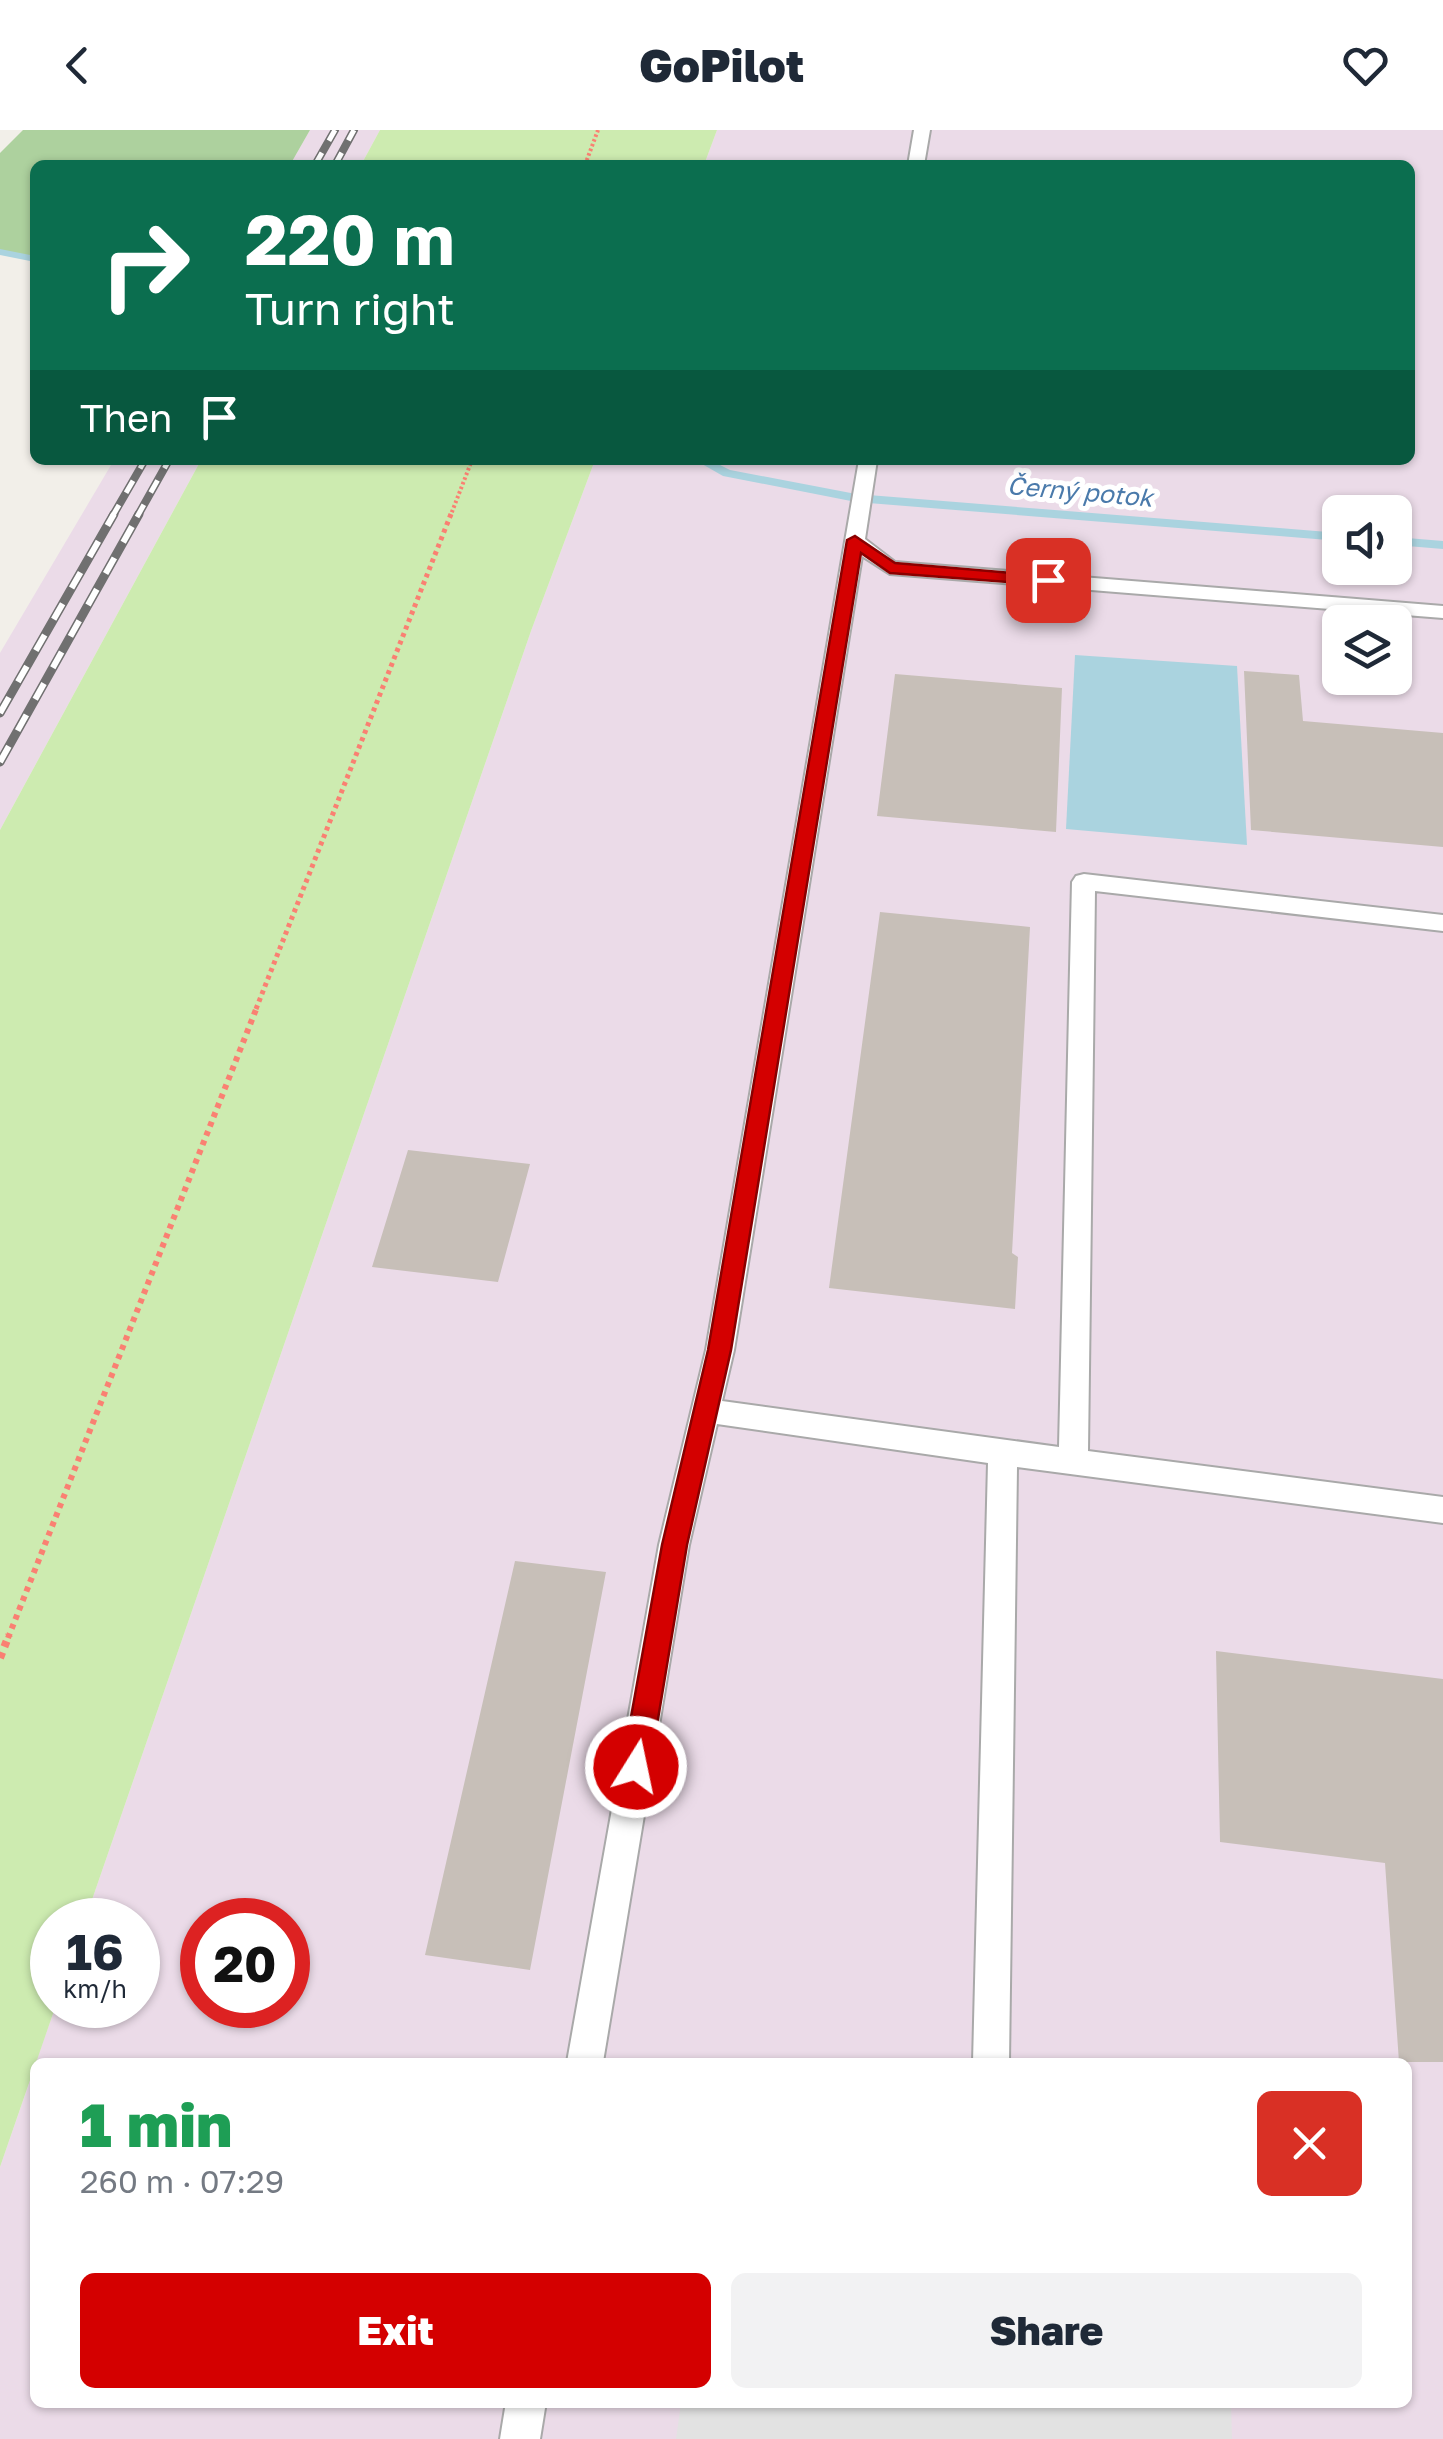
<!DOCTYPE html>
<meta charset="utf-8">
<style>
:root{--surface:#fff;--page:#f2f2f3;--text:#1f2937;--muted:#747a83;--accent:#d40000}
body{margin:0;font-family:"Golos Text",sans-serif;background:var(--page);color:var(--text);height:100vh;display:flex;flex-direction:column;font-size:38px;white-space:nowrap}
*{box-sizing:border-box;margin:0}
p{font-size:32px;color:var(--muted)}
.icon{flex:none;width:55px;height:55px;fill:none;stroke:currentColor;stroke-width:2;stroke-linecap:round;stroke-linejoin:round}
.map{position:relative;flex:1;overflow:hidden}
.drawer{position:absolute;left:30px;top:1928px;width:1382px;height:350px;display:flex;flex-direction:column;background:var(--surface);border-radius:15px;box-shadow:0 2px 8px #0004}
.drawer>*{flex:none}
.banner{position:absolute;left:30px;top:30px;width:1385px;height:305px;border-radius:15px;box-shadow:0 2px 8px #0004;background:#0b6e4f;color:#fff;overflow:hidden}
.fabs{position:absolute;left:1322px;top:365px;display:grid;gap:20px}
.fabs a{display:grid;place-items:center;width:90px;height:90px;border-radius:15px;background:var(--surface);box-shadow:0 2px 8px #0004;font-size:50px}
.speed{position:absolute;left:30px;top:1768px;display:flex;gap:20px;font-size:50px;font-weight:700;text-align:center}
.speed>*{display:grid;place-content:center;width:130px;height:130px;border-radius:50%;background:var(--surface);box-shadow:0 2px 8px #0004;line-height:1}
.speed small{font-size:25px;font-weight:400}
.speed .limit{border:15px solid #d22;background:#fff;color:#111}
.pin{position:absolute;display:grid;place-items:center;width:85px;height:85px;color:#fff;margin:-42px;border-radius:20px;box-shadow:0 5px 15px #0006}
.me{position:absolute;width:110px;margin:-55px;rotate:10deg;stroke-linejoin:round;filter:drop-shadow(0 0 8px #0008)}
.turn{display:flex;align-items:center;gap:35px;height:210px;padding:0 50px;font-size:45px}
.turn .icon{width:130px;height:130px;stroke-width:2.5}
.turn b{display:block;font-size:70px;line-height:85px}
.then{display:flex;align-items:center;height:95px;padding:0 50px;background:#0003;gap:20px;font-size:38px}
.round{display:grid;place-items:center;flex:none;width:105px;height:105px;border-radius:15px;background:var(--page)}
.summary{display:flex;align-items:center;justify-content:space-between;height:170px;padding:0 50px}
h1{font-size:60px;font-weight:800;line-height:75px;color:#1e9e55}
.action{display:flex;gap:20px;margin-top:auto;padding:20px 50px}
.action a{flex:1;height:115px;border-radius:15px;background:var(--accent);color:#fff;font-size:40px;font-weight:800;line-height:115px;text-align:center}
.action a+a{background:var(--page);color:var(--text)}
header{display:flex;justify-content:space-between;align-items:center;height:130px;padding:0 50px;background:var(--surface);font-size:45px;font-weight:800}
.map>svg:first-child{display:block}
.industrial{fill:#ebdbe8;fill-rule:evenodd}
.grass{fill:#cdebb0}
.forest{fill:#add19e}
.parking{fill:#e2e2e2}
.water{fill:#aad3df}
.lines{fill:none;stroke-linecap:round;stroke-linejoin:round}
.stream{fill:#aad3df;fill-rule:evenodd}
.building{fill:#c7bfb8}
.service-casing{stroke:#a9a9a9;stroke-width:4}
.path-far3{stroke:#fa8072;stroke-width:4;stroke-dasharray:2.5 2.5;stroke-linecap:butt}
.path-far2{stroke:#fa8072;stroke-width:5;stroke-dasharray:4 4;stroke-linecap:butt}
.path-far1{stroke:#fa8072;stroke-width:6;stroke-dasharray:5 5;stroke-linecap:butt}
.path{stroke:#fa8072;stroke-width:8;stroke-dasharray:6 6;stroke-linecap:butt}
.service{fill:#fff;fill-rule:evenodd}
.rail-far1-casing{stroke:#707070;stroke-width:8}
.rail-casing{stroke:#707070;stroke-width:9}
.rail-far1{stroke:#fff;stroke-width:5;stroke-dasharray:14;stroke-linecap:butt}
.rail{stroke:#fff;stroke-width:6;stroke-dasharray:18;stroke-linecap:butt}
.route{fill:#d40000;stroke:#8a0000;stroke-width:2.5}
.labels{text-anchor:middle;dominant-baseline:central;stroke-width:10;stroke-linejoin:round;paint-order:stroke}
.far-water-label{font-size:25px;font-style:italic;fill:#4a7aab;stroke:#fff}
</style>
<header><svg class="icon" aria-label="back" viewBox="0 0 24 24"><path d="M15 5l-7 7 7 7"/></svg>GoPilot<svg class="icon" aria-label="heart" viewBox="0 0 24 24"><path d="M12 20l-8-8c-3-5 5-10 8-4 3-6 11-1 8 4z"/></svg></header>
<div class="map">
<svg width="1443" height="2309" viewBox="0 0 1443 2309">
<rect width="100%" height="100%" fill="#f2efe9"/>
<path class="industrial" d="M310 0H380L361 35H290Z
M717 0H1443V2309H0V2037L35 1936V2272H1408V1932H36L56 1875H138V1790H85L531 501 595 330H1410V35H704ZM1340 382H1395V438H1340ZM1340 492H1395V548H1340ZM202 1790H288V1875H202Z
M114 330H201L0 700V523Z"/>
<path class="grass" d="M380 0H717L704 35H361Z
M201 330H595L531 501 85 1790H52V1875H56L0 2037V700Z"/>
<path class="forest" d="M23 0H310L290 35H35V126L0 123V23Z"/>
<path class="parking" d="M681 2273H1231L1232 2309H676Z"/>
<path class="water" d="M1075 525 1237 536 1247 715 1066 699Z"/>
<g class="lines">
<path class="stream" d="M0 119 35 126V132L0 125Z
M695 330H710L730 340 856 364 1340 403V411L856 372 723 346Z
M1395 407 1443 411V419L1395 415Z"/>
</g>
<path class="building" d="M1244 541 1299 545 1303 591 1443 603V717L1251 700Z
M895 544 1062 558 1056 702 877 686Z
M880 782 1030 797 1012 1123 1018 1127 1015 1179 829 1158Z
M408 1020 530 1034 498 1152 372 1137Z
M515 1431 606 1442 530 1840 425 1825Z
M1216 1521 1443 1549V1932H1399L1385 1733 1220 1712Z"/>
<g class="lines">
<g class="service-casing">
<path id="service" d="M914 0H930L924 35H908Z
M859 330H877L865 409 895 432 1443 476V488L890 444 862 426 734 1220 722 1271 1059 1317 1072 752 1076 746 1084 744 1443 785V801L1095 761 1088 1321 1443 1367V1393L1017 1337 1009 1932H973L988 1333 717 1294 689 1415 603 1932H567L659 1415 706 1220Z
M506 2272H546L540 2309H500Z"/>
</g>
<path class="path-far3" d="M585 35 598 0
M450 387 472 330"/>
<path class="path-far2" d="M256 879 451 384"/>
<path class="path-far1" d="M8 1508 257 877"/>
<path class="path" d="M0 1528 9 1505"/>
<use href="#service" class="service"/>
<g class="rail-far1-casing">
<path id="rail-far1" d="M315 35 335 0
M335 35 354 0
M112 387 145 330
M137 387 169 330"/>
</g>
<g class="rail-casing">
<path id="rail" d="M0 583 114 384
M0 632 139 384"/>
</g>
<use href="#rail-far1" class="rail-far1"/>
<use href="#rail" class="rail"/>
</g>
<path class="route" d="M855 406 895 433 1048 446 1056 450 1048 455 890 443 861 423 731 1220 687 1415 650 1637 646 1646 636 1650 626 1646 622 1637 662 1415 708 1220 847 410Z"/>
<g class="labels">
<g class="far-water-label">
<text transform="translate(1080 361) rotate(5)">Černý potok</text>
</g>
</g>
</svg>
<div class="fabs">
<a><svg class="icon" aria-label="sound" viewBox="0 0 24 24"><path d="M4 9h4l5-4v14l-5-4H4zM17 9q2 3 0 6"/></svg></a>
<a><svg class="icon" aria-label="layers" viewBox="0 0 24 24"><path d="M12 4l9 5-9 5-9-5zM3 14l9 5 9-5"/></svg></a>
</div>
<div class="speed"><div>16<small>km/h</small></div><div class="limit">20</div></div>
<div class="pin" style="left:1048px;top:450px;background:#d93025"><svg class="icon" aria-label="arrive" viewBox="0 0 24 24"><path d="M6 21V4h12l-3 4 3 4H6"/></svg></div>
<svg class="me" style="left:636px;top:1637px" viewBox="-20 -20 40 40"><circle r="17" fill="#d40000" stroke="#fff" stroke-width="3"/><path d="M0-11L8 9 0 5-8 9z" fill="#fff"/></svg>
<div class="banner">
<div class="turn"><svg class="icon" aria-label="right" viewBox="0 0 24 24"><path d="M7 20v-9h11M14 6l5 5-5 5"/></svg><div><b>220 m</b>Turn right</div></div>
<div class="then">Then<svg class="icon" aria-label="arrive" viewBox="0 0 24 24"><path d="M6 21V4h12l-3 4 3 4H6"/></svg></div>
</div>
<section class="drawer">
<div class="summary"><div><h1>1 min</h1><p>260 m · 07:29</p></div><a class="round" style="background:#d93025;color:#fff"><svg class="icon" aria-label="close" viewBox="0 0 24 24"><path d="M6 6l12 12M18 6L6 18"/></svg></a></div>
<div class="action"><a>Exit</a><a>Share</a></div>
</section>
</div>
